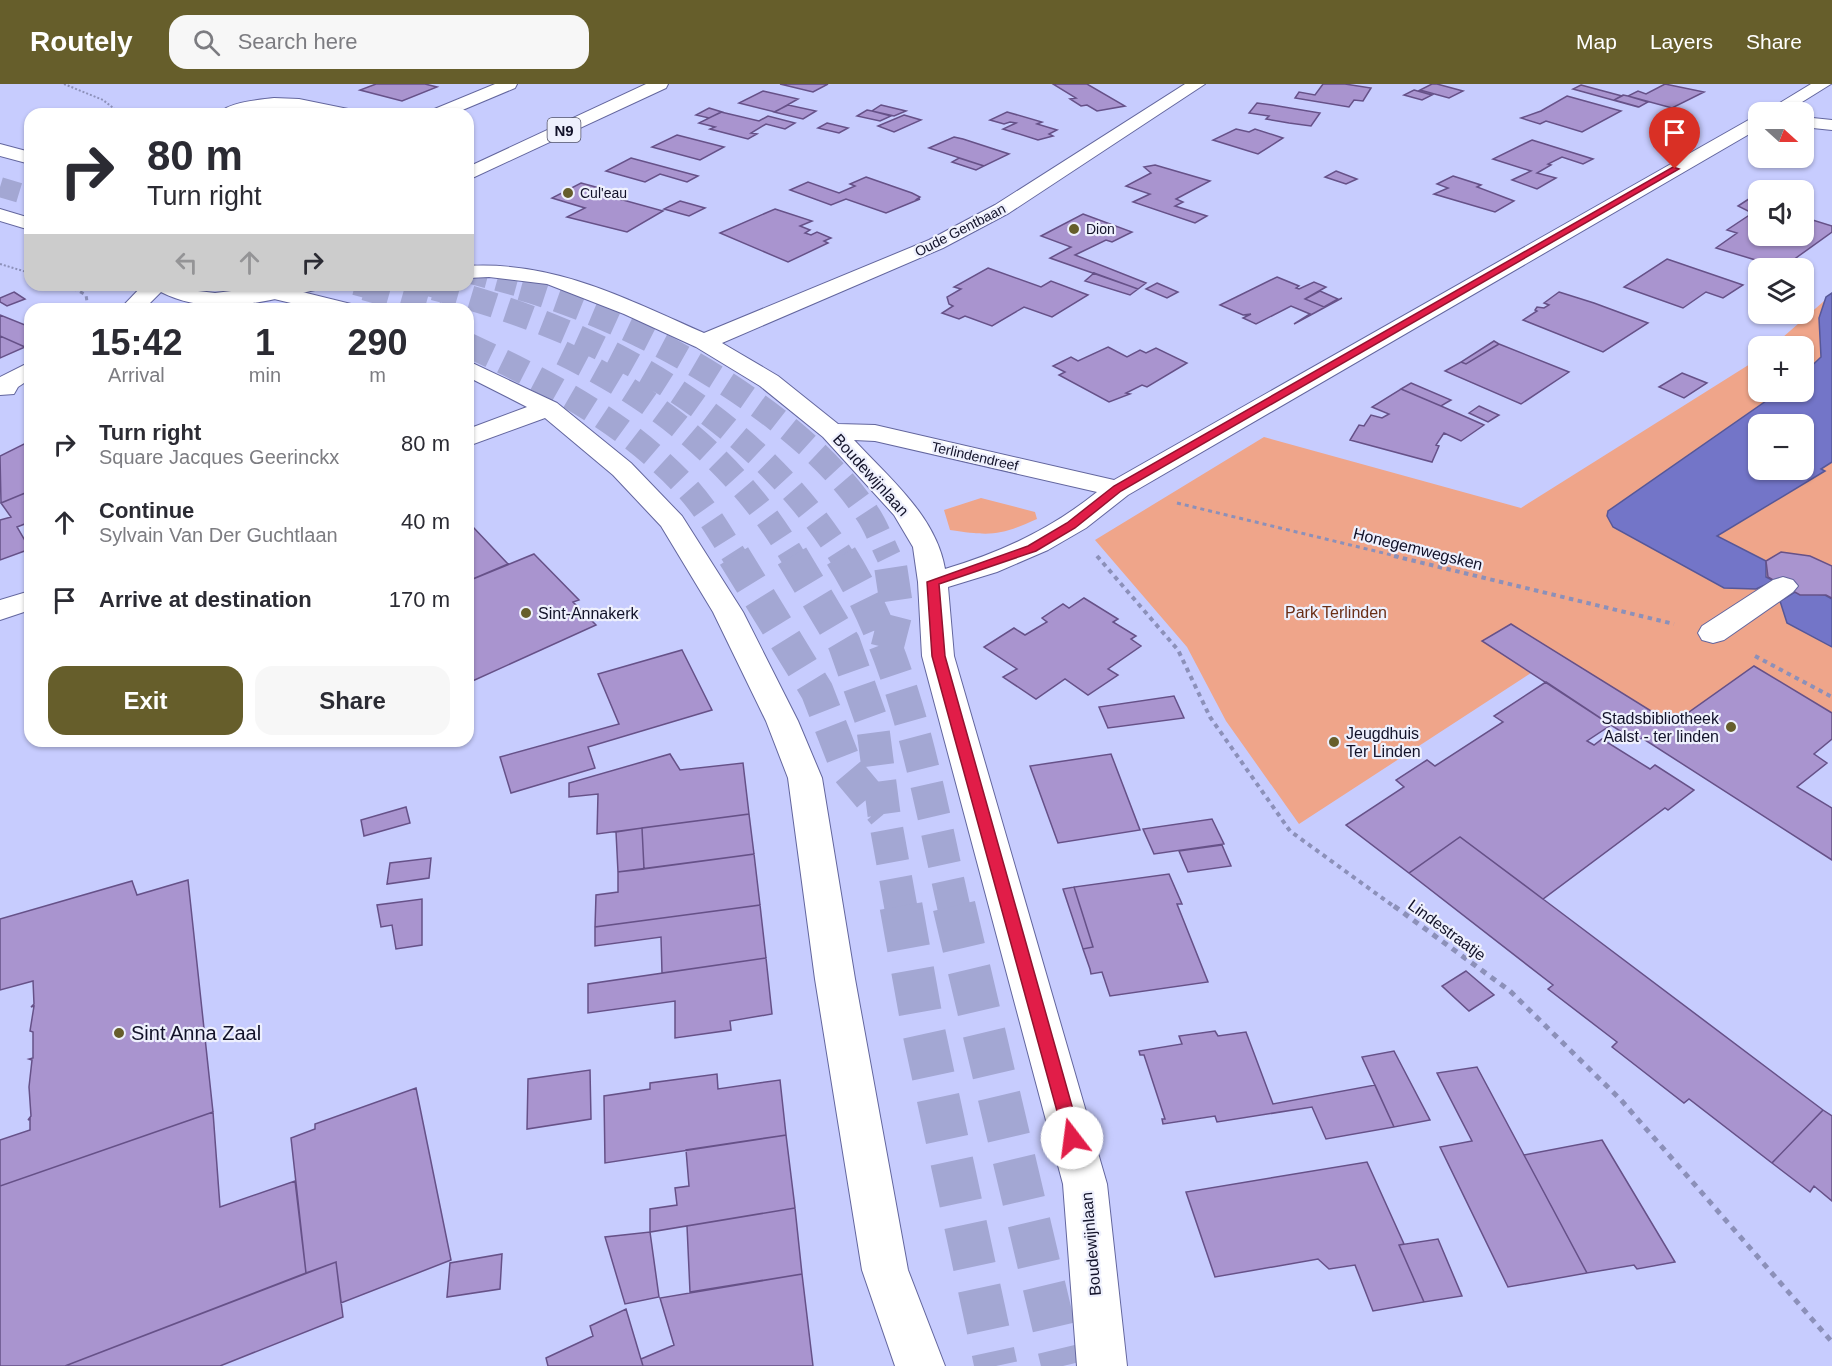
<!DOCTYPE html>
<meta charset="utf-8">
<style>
:root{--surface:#fff;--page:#f7f7f7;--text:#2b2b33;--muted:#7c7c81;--accent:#665e2b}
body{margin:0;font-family:Arial,sans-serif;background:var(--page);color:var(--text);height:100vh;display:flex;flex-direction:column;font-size:22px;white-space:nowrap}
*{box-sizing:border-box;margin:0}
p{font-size:20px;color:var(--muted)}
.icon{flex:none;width:33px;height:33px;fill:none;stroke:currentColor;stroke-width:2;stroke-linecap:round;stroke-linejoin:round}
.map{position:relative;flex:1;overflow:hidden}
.details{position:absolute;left:24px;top:219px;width:450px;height:444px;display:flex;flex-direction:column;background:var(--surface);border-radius:18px;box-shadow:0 2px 4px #0004}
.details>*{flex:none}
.banner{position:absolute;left:24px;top:24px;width:450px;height:183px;border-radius:18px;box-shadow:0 2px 4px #0004;background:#fff;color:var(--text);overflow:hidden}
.needle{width:39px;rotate:111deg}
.tools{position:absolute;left:1748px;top:18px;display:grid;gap:12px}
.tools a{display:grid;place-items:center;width:66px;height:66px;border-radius:12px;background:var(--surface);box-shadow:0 2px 4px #0004;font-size:30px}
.pin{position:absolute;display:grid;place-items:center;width:51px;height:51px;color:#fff;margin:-62px -26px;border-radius:50% 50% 50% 0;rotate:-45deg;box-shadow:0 0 6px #0007}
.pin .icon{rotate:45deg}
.me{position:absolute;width:66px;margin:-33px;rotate:345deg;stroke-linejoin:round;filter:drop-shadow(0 0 4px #0008)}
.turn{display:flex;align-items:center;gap:21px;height:126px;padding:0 24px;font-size:27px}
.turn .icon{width:78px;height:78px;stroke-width:2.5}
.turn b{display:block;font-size:42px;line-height:51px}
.lanes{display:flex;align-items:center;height:57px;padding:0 24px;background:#0003;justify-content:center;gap:30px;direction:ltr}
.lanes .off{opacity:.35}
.eta{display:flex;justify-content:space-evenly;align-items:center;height:102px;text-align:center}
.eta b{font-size:36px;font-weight:800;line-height:42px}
.cta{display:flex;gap:12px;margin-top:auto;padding:12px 24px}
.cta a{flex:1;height:69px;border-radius:18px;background:var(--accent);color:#fff;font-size:24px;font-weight:800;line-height:69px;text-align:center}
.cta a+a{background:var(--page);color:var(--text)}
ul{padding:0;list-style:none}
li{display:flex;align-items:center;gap:18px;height:78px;padding:0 24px}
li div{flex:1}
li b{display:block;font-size:22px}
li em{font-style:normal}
header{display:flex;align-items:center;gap:36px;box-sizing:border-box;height:84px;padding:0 30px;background:var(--accent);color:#fff}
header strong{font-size:28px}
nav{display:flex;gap:33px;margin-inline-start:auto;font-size:21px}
.search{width:420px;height:54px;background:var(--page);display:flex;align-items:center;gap:15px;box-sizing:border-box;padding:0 21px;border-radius:18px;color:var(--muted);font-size:22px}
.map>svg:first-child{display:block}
.green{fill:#efa58a;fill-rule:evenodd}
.water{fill:#7375c8;stroke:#565798;stroke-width:1.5;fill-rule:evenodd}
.building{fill:#a994cf;stroke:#665188;stroke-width:1.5}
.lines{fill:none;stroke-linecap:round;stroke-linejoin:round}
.highway-tunnel-far3{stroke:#a3a7d3;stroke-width:20;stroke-dasharray:20 10;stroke-linecap:butt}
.highway-tunnel-far2{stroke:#a3a7d3;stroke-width:25;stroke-dasharray:25 13;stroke-linecap:butt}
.highway-tunnel-far1{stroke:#a3a7d3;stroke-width:33;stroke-dasharray:33 16;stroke-linecap:butt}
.highway-tunnel{stroke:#a3a7d3;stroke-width:43;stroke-dasharray:43 22;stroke-linecap:butt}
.minor-casing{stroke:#63669e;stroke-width:2}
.major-casing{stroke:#63669e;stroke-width:2}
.highway-casing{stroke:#63669e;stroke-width:2}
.path-far3{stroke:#8c90b9;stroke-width:2;stroke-dasharray:2 2;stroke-linecap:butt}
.path-far2{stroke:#8c90b9;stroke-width:3;stroke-dasharray:4 4;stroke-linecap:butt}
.path-far1{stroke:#8c90b9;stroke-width:4;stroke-dasharray:4.5 4.5;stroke-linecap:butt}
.path{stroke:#8c90b9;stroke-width:5;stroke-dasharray:6 6;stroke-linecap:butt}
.minor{fill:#fff;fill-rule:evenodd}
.major{fill:#fff;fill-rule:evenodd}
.highway{fill:#fff;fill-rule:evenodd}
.route{fill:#e11d48;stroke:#92132f;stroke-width:1.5}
.poi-dot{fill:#665e2b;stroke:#eef0fd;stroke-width:2}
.labels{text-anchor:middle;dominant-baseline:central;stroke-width:4.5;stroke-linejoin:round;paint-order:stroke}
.far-poi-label{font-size:14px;fill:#121229;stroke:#eef0fd;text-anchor:start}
.far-street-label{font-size:14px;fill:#121229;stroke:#eef0fd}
.shield{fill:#eef0fd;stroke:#545569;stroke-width:1.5}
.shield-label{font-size:15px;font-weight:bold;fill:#121229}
.street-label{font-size:16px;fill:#121229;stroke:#eef0fd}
.park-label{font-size:16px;fill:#6a2e16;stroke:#eef0fd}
.poi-label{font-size:16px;fill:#121229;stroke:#eef0fd;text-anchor:start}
.near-poi-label{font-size:20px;fill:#121229;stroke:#eef0fd;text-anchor:start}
</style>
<header>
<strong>Routely</strong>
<div class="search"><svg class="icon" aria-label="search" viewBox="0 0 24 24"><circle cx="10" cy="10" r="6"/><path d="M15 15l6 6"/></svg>Search here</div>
<nav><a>Map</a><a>Layers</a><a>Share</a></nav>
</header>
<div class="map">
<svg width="1832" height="1282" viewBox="0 0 1832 1282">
<rect width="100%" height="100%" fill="#c7ccfe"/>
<path class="green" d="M1832 210V629L1754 582 1672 640 1511 541 1482 557 1531 589 1299 740 1226 637 1187 563 1095 456 1264 353 1521 424 1758 275V308H1803V262H1773ZM1758 340H1803V386H1758Z
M981 414 1035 428 1037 435C999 452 991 452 950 446L944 426Z"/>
<path class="water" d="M1832 209V378L1821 385 1825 387 1717 452 1766 477V493L1774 497 1756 505 1724 504 1613 443 1607 432 1608 427 1779 308H1803V290L1821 273 1819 234 1826 213ZM1758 340H1803V386H1758Z
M1795 508 1825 511 1832 515V563L1787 539 1780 517Z"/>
<path class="building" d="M376 0H425L437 3 402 17 360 6Z
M780 0H828L813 8Z
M1053 0H1087L1125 22 1097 27 1087 21 1081 22 1070 15 1076 14Z
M1323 0H1345L1371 4 1363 17 1354 16 1349 23 1295 14 1299 8 1315 11Z
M1432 0H1437L1463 7 1449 14 1420 6Z
M1665 0 1704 8 1672 24 1628 12 1638 7 1646 10Z
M1581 1 1622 12 1614 16 1639 23H1638L1573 5Z
M1414 6 1432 11 1422 16 1404 11Z
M763 7 798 15 775 28 739 19Z
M1623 11 1628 12 1648 18 1639 23 1614 16Z
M1567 12 1621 27 1582 48 1546 37 1540 40 1521 34 1541 27Z
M1257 19 1272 21 1320 29 1311 42 1289 39 1266 35 1269 32 1249 29Z
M788 21 816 27 803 35 774 28Z
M881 21 906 27 894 32 872 27Z
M709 24 722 28 709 34 696 31Z
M867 26 872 27 891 32 880 37 857 32Z
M721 28 759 37 768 32 795 39 785 45 766 40 751 49 757 50 748 55 710 45 715 43 699 39Z
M1007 28 1042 38 1037 40 1057 46 1049 50 1053 52 1038 56 1003 45 1016 39 1010 38 1004 40 990 36Z
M904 31 921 36 894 48 878 42Z
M827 39 848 44 839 49 818 44Z
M1236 45 1249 48 1255 45 1283 54 1258 70 1213 56Z
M677 51 724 63 700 76 652 63Z
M954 53 963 55 1009 70 984 82 929 64Z
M1532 56 1593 75 1583 80 1562 73 1548 80 1551 81 1537 89 1556 94 1537 105 1512 96 1531 87 1493 75Z
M631 74 698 92 687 98 660 90 645 98 606 87Z
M959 74 984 82 976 86 952 78Z
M1155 81 1210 97 1176 115 1183 118 1175 122 1207 132 1195 139 1133 118 1150 110 1126 102 1151 89 1144 83Z
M1336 87 1357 95 1346 100 1325 93Z
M1453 92 1481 101 1477 103 1514 117 1495 128 1434 110 1448 104 1437 100Z
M866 93 912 109 920 113 917 115H920L886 129 846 115 831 121 790 106 808 98 839 109 855 102 850 100Z
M581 99 618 109 612 113 663 127 627 148 567 133 585 124 552 114Z
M1758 109V132L1738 122Z
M680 117 705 124 689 132 664 125Z
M775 125 812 137 800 142 810 146 805 149 811 151 817 148 831 154 824 157 828 159 788 178 720 149Z
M1083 130 1132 148 1112 158 1106 156 1075 171 1146 199 1138 205 1050 174 1071 163 1041 152Z
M1751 130 1758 132V152H1803V133L1832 142V148L1782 184 1716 164 1737 149 1727 146Z
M1667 175 1743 201 1723 214 1706 208 1683 224 1624 203Z
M988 184 1041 203 1051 197 1088 211 1052 233 1024 223 992 242 965 232 959 235 942 229 953 222 949 220 947 213 961 205 954 203Z
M1094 189 1138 205 1130 211 1085 197Z
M1277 193 1299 202 1296 204 1299 205 1314 198 1326 203 1305 215 1324 223 1342 214 1294 240 1310 230 1291 222 1256 240 1243 234 1251 230 1243 231 1220 221Z
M1157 199 1178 208 1167 214 1146 205Z
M1320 207 1338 215 1324 223 1305 215Z
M14 208 25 215 7 222 0 218V214Z
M1559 208 1594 219 1648 239 1603 268 1523 236 1537 227 1535 226 1537 223 1544 224 1549 221 1544 219Z
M0 231 30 243V261L25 263 0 252Z
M0 252 25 263 0 274Z
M1494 257 1499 260 1466 280 1461 278Z
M1499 260 1569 288 1521 320 1445 287 1461 278 1466 280Z
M1108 263 1127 273 1140 266 1146 269 1156 264 1187 279 1147 303 1142 301 1126 309 1130 310 1109 318 1059 291 1065 288 1053 282 1071 273 1078 277Z
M1682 289 1707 299 1684 314 1659 303Z
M1411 299 1451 316 1441 322 1401 305Z
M1401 305 1441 322 1484 341 1461 357 1444 349 1436 361 1439 362 1432 378 1350 356 1359 341 1364 342 1371 331 1382 334 1389 330 1372 323Z
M1479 322 1499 331 1488 338 1469 329Z
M28 358 30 359V407L1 419 0 372Z
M30 407V438L17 443 30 465 0 476V436L11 433 1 419Z
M473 443 508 480 468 497V445Z
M1781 468 1810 472 1832 482V514L1826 511H1800L1768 493 1766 477Z
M534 470 579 516 573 518 596 541 468 599V497Z
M1084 514 1118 535 1113 538 1136 552 1131 555 1141 562 1108 585 1118 591 1088 611 1065 595 1036 615 1003 593 1017 585 984 563 1014 544 1025 551 1047 538 1042 534 1063 520 1069 524Z
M1511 540 1672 640 1754 582 1832 629V655L1814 670 1827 679 1797 703 1832 724V776L1642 654 1637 658 1482 557Z
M682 566 712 626 588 663 595 684 511 709 500 673 619 640 598 590Z
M1546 598 1611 641 1587 657 1594 661 1602 655 1650 685 1655 681 1694 706 1668 726 1665 724 1543 815 1460 753 1409 789 1346 741 1404 703 1396 696 1427 676 1435 682 1503 638 1494 632Z
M1174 612 1184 634 1108 644 1099 623Z
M670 670 680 686 743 679 749 730 597 750 598 710 569 713V699Z
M1111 670 1140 746 1058 759 1030 682Z
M406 723 410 739 364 752 361 736Z
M749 730 754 770 644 785 642 744Z
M1212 735 1224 760 1154 770 1143 745Z
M642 744 644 785 618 788 616 748Z
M1460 753 1543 815 1823 1026 1772 1079 1689 1015 1684 1019 1612 963 1617 958 1548 905 1553 901 1409 789Z
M1222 761 1231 782 1188 788 1179 767Z
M754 770 760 821 595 843 596 811 618 808V788Z
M431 774 429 794 387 800 390 779Z
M1169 790 1182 820H1177L1208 898 1110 912 1102 888 1091 890 1090 885 1083 865 1093 863 1074 803Z
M188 796 213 1028 0 1102V1056L30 1046V1035L28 1036 31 1032 29 1003 32 976 29 975 33 974V948L30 947 34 922 31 923 34 920 33 897 0 906V835L132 797 137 811Z
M1074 803 1093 863 1083 865 1063 805Z
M422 815V861L396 865 392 841 381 843 377 821Z
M760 821 766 874 662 889 661 853 595 862V843Z
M766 874 772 930 730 937 731 946 675 954V917L588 929V900Z
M1466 887 1494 911 1469 927 1442 902Z
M1215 947 1218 952 1246 948 1273 1020 1375 1001 1394 1043 1326 1055 1312 1023 1217 1038 1215 1032 1163 1040 1162 1035H1165L1144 971H1140L1139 967 1182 960 1179 952Z
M1394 967 1430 1036 1394 1043 1362 973Z
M1477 983 1524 1071 1587 1189 1508 1203 1440 1063 1472 1057 1437 989Z
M590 986 591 1035 527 1045 528 995Z
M717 990 718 1005 780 996 786 1051 605 1079 604 1012 650 1005V999Z
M416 1004 451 1176 341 1219 336 1178 306 1189 291 1054 315 1045V1040Z
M1823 1026 1832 1032V1117L1814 1102 1810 1108 1772 1079Z
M213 1028 220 1123 295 1097 306 1189 65 1282H0V1102Z
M786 1051 795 1124 650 1148V1125L677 1121 675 1104 689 1102 686 1066Z
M1602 1056 1675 1178 1637 1185 1634 1181 1587 1189 1524 1071Z
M1367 1078 1404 1160 1399 1161 1424 1218 1373 1227 1355 1181 1329 1185 1318 1175 1215 1193 1186 1108Z
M795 1124 802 1190 690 1208 687 1142Z
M650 1148 659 1213 625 1220 605 1153Z
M1438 1155 1462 1212 1424 1218 1399 1161Z
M502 1170 500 1205 447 1213 450 1179Z
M336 1178 343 1233 220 1282H65Z
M802 1190 813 1282H643L641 1275 674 1261 660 1214Z
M626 1225 643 1282H548L546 1274 593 1252 590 1242Z"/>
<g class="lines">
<path class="highway-tunnel-far3" d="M0 103 30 112
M468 189 527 205
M355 201 370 205
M423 201 440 205"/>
<path class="highway-tunnel-far2" d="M365 204 439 225
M434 204C596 245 751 328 842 473
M521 204C633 235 803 329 867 429 876 442 882 459 889 473
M468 261C550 299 626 338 688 405 706 425 721 451 735 473
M562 269C659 316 738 380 793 473"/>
<path class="highway-tunnel-far1" d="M734 472 817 607 848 687 884 730
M792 472 844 559 872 638 884 730 901 824
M841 472C907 577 927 705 954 824
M887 564 897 525 889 472"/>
<path class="highway-tunnel" d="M901 822 923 944 996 1282
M954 822 1063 1282"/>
<g class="minor-casing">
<path id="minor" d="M495 0H517L515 4 453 30H429L432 26Z
M1185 0H1205L1009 129 943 164 722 259 778 292 838 340 875 341 1114 396 1752 34 1758 33V45L1128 411 1086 444 1048 466 997 488 948 503 954 572 1107 1100 1127 1282H1077L1063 1100 922 572 918 498 913 463 894 431 823 353 760 302 696 263 624 230 547 200 489 193 468 194V182C555 177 627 215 704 249L929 156 995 121ZM854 356 875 357 1097 408C1051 445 1002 468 945 485 936 432 889 394 854 356Z
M1811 0H1831L1786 28H1765Z
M274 14 299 15 353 26 356 30C332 30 309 24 285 24 262 24 241 30 218 30 228 18 259 16 274 14Z
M1803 33 1832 36V46L1803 43Z
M468 277 557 319 631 379 682 432 743 528 798 637 822 694 855 895 908 1186 945 1282H895L862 1186 815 895 788 694 766 637 713 528 661 442 613 391 545 334 468 362V345L527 323 468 293Z
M1783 493 1793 496 1798 502 1793 508 1724 556 1713 559 1702 556 1698 549 1702 542 1773 496Z
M30 507V526L0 536V516Z"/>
</g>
<g class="major-casing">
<path id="major" d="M646 0H668L666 4 468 96V83Z
M143 201H181L198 207 215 209 280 201H318L315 206C264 218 210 233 161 208L144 225H120Z
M30 278V295L18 303 14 310 0 311V293Z"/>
</g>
<g class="highway-casing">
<path id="highway" d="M0 60 30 68V80L0 72Z
M0 125 30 134V146L0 137Z
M278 202 351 220 354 225H316L270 214 267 209 270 204Z"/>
</g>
<path class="path-far3" d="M64 0 103 16 121 30
M0 180 30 189
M67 201 75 205"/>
<path class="path-far2" d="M73 204 86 211 88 224
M1177 419 1400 473"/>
<path class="path-far1" d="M1097 472 1178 566 1210 633 1290 747 1396 824
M1394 472 1674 540
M1755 572 1832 613"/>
<path class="path" d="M1394 822 1510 907 1621 1016 1832 1258"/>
<use href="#minor" class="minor"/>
<use href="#major" class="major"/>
<use href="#highway" class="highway"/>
</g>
<path class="route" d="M1673 83 1679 85 1121 407 1075 444 1036 467 939 500 945 572 1081 1054 1079 1060 1072 1062 1066 1060 932 572 927 498 1028 462 1067 439 1114 402Z"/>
<g class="poi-dot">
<circle cx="568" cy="109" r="6"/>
<circle cx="1074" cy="145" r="6"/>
<circle cx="526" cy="529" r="6"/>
<circle cx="1731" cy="643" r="6"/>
<circle cx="1334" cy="658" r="6"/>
<circle cx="119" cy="949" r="6"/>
</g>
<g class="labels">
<g class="far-poi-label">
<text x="580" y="109">Cul'eau</text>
<text x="1086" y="145">Dion</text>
</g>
<g class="far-street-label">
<text transform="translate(960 146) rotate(-27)">Oude Gentbaan</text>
<text transform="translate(975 372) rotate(13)">Terlindendreef</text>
</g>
<rect class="shield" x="547.5" y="34" width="33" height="24" rx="4.5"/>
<g class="shield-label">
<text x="564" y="46">N9</text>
</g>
<g class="street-label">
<text transform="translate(871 391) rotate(48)">Boudewijnlaan</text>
<text transform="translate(1418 465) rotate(14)">Honegemwegsken</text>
<text transform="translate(1447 846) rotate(36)">Lindestraatje</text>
<text transform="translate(1091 1160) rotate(-95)">Boudewijnlaan</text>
</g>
<g class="park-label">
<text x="1336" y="528">Park Terlinden</text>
</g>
<g class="poi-label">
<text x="538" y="529">Sint-Annakerk</text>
<text x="1719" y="634" text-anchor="end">Stadsbibliotheek<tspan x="1719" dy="18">Aalst - ter linden</tspan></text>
<text x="1346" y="649">Jeugdhuis<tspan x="1346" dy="18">Ter Linden</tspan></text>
</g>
<g class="near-poi-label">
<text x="131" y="949">Sint Anna Zaal</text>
</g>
</g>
</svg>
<div class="tools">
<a><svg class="needle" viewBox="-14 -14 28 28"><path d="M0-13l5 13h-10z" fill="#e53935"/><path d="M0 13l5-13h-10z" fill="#7c7c81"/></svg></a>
<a><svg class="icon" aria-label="sound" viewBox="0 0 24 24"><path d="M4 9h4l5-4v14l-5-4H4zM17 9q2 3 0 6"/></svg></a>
<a><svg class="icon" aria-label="layers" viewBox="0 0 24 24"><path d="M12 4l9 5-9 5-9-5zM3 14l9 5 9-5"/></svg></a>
<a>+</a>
<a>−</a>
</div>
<div class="pin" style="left:1675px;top:85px;background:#d93025"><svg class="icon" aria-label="arrive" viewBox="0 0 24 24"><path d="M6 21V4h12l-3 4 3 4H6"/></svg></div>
<svg class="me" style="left:1072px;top:1054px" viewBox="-20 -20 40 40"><circle r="19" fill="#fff"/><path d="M0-13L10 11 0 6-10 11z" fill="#e11d48"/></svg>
<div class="banner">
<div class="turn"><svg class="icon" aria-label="right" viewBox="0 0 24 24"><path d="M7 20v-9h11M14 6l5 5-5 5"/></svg><div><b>80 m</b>Turn right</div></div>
<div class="lanes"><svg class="icon off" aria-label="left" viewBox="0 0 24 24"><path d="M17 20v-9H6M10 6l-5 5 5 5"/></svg><svg class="icon off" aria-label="ahead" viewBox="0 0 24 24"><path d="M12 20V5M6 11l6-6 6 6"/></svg><svg class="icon" aria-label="right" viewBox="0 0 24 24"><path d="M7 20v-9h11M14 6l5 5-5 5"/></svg></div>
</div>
<section class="details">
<div class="eta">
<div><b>15:42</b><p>Arrival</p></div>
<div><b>1</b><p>min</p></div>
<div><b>290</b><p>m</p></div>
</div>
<ul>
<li><svg class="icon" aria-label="right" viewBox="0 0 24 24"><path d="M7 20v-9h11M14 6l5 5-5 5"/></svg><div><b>Turn right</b><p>Square Jacques Geerinckx</p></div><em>80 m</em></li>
<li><svg class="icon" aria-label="ahead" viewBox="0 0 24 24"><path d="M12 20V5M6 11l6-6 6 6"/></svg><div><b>Continue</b><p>Sylvain Van Der Guchtlaan</p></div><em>40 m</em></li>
<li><svg class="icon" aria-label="arrive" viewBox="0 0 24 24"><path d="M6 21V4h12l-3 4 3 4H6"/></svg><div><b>Arrive at destination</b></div><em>170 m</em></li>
</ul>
<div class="cta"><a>Exit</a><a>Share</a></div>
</section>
</div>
